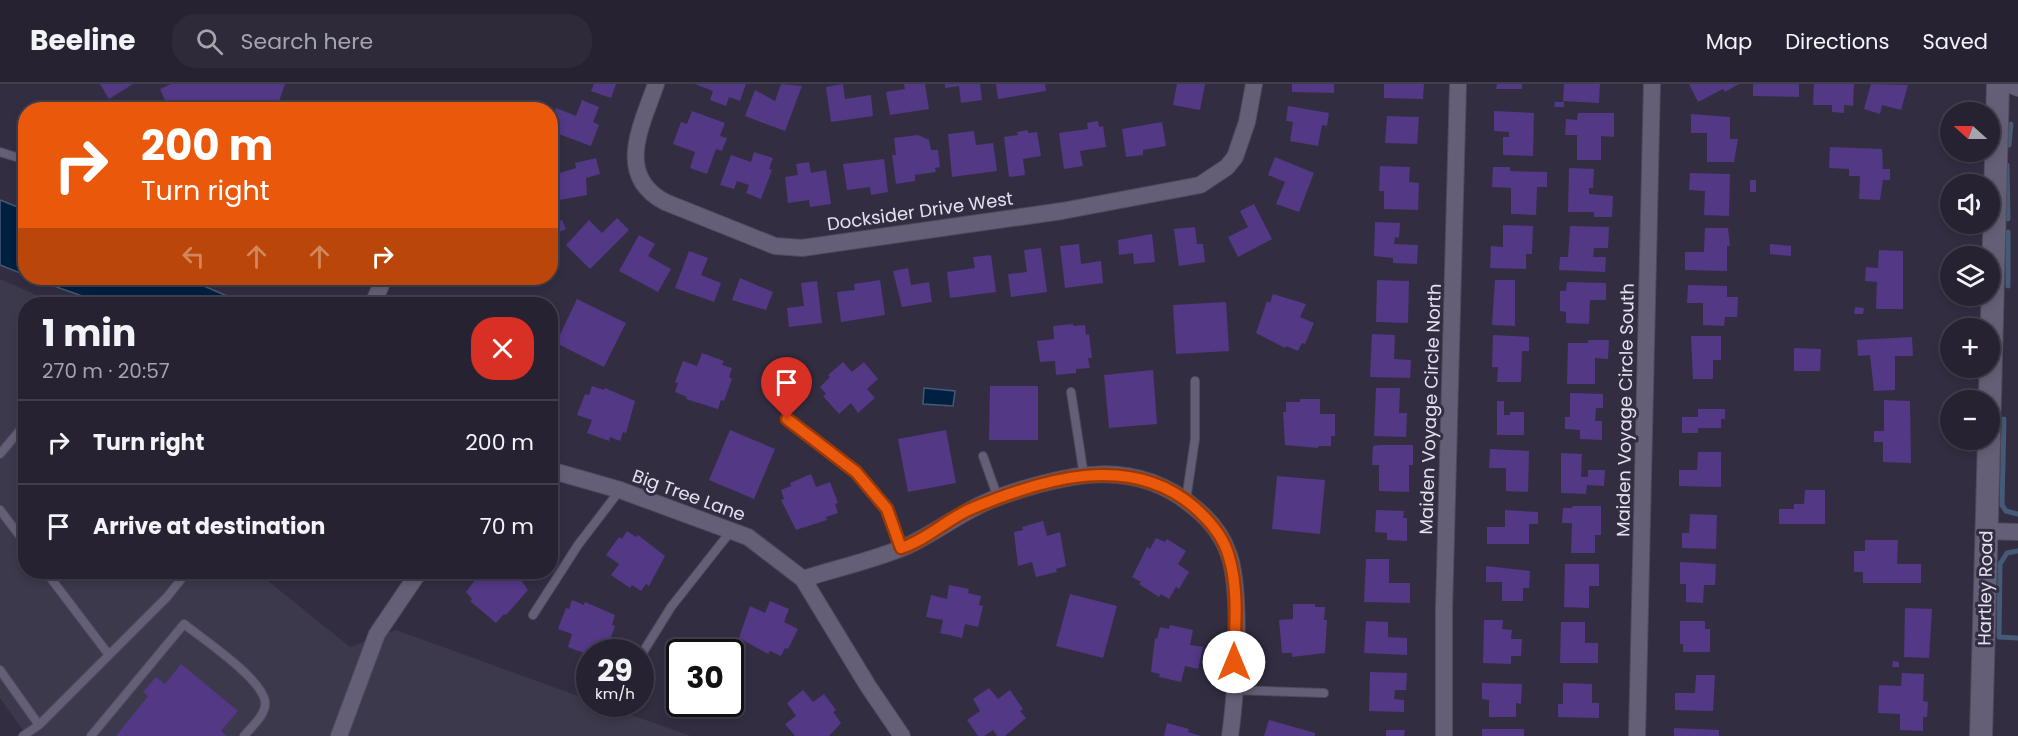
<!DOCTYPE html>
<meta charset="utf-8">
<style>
:root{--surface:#262232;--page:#2e2a3a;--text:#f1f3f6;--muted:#a4a4ac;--line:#423f4d}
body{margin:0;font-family:Poppins,sans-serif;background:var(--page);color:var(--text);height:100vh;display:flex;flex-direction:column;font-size:22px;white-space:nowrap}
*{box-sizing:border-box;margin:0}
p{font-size:20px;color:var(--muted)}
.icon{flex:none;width:33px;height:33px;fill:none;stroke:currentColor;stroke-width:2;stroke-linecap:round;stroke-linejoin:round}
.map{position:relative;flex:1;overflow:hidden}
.details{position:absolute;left:18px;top:213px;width:540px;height:282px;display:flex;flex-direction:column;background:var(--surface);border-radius:24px;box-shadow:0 3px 9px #0003,0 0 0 2px var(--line)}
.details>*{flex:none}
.banner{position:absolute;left:18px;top:18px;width:540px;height:183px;border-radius:24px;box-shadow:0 3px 9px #0003,0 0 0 2px var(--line);background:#ea580c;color:#fff;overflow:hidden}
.needle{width:39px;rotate:291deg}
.tools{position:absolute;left:1940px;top:18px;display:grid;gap:12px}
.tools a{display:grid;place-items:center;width:60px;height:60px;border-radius:50%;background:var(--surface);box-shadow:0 3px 9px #0003,0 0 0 2px var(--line);font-size:30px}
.speed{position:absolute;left:576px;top:555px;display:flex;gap:12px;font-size:30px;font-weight:700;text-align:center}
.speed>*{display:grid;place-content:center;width:78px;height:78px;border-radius:50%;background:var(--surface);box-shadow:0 3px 9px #0003,0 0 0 2px var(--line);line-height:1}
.speed small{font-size:15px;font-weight:400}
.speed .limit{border:3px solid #111;border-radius:9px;background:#fff;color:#111}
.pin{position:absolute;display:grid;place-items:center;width:51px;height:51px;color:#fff;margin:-62px -26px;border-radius:50% 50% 50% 0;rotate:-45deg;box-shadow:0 0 6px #0007}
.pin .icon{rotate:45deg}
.me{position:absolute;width:66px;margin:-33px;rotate:0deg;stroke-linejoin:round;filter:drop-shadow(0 0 4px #0008)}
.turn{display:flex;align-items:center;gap:21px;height:126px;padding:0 24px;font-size:27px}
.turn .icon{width:78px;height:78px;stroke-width:2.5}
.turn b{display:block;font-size:42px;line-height:51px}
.lanes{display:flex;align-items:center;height:57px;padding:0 24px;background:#0003;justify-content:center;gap:30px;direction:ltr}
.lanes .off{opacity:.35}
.round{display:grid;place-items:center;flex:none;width:63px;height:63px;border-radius:24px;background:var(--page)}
.headline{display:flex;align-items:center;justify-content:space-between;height:102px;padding:0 24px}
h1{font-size:36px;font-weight:700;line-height:45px}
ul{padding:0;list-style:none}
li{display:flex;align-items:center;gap:18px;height:84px;padding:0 24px;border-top:2px solid var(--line)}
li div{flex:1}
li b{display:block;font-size:22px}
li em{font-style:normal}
header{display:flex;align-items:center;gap:36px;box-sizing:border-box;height:84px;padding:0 30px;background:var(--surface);border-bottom:2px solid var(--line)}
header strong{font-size:28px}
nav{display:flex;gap:33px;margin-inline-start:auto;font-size:21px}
.search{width:420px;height:54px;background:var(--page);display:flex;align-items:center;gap:15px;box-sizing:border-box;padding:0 21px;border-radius:24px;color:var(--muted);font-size:22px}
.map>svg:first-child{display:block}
.commercial{fill:#3b394b}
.water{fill:#002042;stroke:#445a76;stroke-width:1.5}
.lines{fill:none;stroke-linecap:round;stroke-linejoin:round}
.stream{stroke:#445a76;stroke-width:5}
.building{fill:#523885}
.lane-casing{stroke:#4f4a5c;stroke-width:10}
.street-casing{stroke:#4f4a5c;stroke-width:18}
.secondary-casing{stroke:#4f4a5c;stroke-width:24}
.lane{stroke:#645f76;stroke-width:8}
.street{stroke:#645f76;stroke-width:16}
.secondary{stroke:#645f76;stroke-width:22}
.route-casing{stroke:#983908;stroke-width:15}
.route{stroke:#ea580c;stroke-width:10}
.labels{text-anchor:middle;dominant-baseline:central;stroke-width:6;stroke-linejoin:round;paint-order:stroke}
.street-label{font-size:18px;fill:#e4e1ef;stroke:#332d42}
</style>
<header>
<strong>Beeline</strong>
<div class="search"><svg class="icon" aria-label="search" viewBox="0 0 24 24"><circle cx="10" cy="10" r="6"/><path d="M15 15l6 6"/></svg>Search here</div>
<nav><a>Map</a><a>Directions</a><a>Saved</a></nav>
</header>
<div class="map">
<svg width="2018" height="652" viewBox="0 0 2018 652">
<rect width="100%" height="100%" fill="#332d42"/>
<path class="commercial" d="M0 195 57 220H26V488H257L350 563 396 546 589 616 590 620H600L691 652H27L0 614Z"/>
<path class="water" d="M0 116 25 126V191L0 181Z
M31 194H185L246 220H105Z
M924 304 955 307 953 322 923 320Z"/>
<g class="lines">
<path class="stream" d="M2009 61 2011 40
M2007 81 2008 135
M2008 202V148
M2004 335 2002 421 2006 427 2018 430
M2018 467 2007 469 2000 480 1999 553 2018 554"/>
</g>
<path class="building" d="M100 0H133L109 15Z
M171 0H285L276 26H169L160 5Z
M594 0H616L611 14 591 7Z
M695 0H746L740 17 729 13 726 22 710 16 713 7Z
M781 0 802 2 785 47 745 32 755 6 775 17Z
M843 0 845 15 871 11 873 32 831 38 826 3Z
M904 0H925L929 25 890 31 886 8 905 5Z
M945 0H980L982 16 961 19 959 2 945 4Z
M996 0H1045L1046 7 998 15Z
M1177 0H1205L1200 26 1173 21Z
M1292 0H1334V9L1292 8Z
M1384 0H1424L1423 15 1384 14Z
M1497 0H1522V5H1496Z
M1564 0H1600L1599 19 1563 17Z
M1689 0H1739L1725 8 1723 5 1698 18Z
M1753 0H1799V13L1753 12Z
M1814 0H1854L1853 22 1844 21V29L1832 28V21H1813Z
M1871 0 1908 1 1901 26 1882 21 1880 30 1864 25Z
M582 16 599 23 593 38 599 41 591 62 556 49 560 39 550 35V27L554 28 556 24 576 32Z
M1555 18H1564V23H1554Z
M1288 22 1329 29 1327 42 1322 41 1318 62 1290 57 1293 38 1286 37Z
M692 27 725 39 720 52 727 54 722 67 716 65 707 90 690 84 695 68 673 60 681 38 687 40Z
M1494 27 1534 29 1533 72 1503 71V53H1509V48L1494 47Z
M1578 29H1614V53L1601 52V76H1577V51H1565L1566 35 1577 36Z
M1691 30 1730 33V55H1738L1734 78H1707V49H1691Z
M1387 32 1419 33 1417 60 1385 59Z
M1098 37 1099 43 1103 42 1106 63 1080 67 1083 82 1064 85 1059 49 1088 45 1087 39Z
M1162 38 1166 62 1143 66V71L1126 73 1122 45Z
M1028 46V49L1037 48 1041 72 1023 75 1025 91 1009 93 1004 53 1018 51 1017 48Z
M974 47 976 61 993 59 997 87 952 93 948 50Z
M918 51 929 56 931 66H938L940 83 935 84 936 88 915 91V97L896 100 892 71H896L894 54Z
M1830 63 1882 65 1883 85H1890V96H1883L1880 116 1859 115 1860 92H1849V85L1829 84Z
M754 68 773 74 769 85 772 86 761 115 746 109 749 101 737 97 734 105 720 101 731 71 751 78Z
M1275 73 1314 89 1299 128 1276 120 1285 98 1268 91Z
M596 74 600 90 586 94 587 111 554 117 550 92 576 84 575 79Z
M884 75 888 108 871 111 870 103 847 106 843 80Z
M809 78 811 89 826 86 831 120 810 123 809 116 788 119 785 93 798 91 796 80Z
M1380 82 1410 83 1409 98 1419 99 1418 126 1384 125V107H1379Z
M1493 83H1510V87L1547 88V103H1537L1536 131 1511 130V104L1492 103Z
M1569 84 1594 85 1593 104H1589V110L1613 112 1612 133H1594V128H1568Z
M1690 89 1730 90 1729 132 1704 131 1705 107 1689 106Z
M1750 96H1756V108H1750Z
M1254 120 1272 155 1238 173 1228 153 1248 143 1240 127Z
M617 134 629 146 590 185 566 161 589 136 602 149Z
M562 136 566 145 550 152V141Z
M1375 138 1400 139 1399 154 1395 153 1394 160 1418 161 1417 180 1393 179V174L1374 172Z
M1503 141 1533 142 1532 170H1526V185L1490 184 1491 162 1503 163Z
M1570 142 1609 143 1608 164H1594L1593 173H1606L1605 188 1559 186 1560 173H1568Z
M1195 143 1197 160H1203L1205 178 1179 182 1174 145Z
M1705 144H1728L1730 162H1727V187L1685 186V168H1704Z
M1152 150 1155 178 1134 180 1133 169 1119 171 1118 156Z
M639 151 655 160 648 172 671 185 658 208 619 187Z
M1079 160 1081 180 1101 177 1103 199 1065 204 1060 162Z
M1770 160 1791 162V172L1770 170Z
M1041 164 1047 208 1011 213 1008 190 1027 188 1024 166Z
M1879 166 1903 167V225H1876L1877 198 1865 197 1866 183 1878 184Z
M689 167 708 174 701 191 721 199 714 218 675 204Z
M991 171 996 208 950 214 947 188 975 184 973 173Z
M908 184 911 201 929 198 932 218 902 223 893 187Z
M740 194 773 208 766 226 732 216Z
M880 196 885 231 841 238 837 208 855 206 854 200Z
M1377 196 1409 197 1408 239 1376 238Z
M1495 196H1515V242L1492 241Z
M817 197 822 239 789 243 787 224 804 222 801 199Z
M1567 198 1606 199V216H1590L1589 240 1566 239V228L1560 227V207H1566Z
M1688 201 1727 202V213H1738L1737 233H1725L1724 242 1703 241V219H1687Z
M1273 210 1306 220 1300 233 1314 239 1305 260 1302 259 1298 267 1286 262 1285 264 1256 249 1267 217 1270 219Z
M577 215 626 239 604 283 556 259Z
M1226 218 1229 267 1176 270 1173 221Z
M1855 223 1864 224 1863 230H1854Z
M1073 240V242L1085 241 1086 251 1089 250 1092 274H1088L1090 284 1076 285V289L1056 291 1055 277 1040 278 1037 257 1054 255 1053 242Z
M1372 250 1395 251 1394 275 1411 276 1410 294 1370 293Z
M1493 251 1529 253V267H1522L1521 298H1497L1498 283H1492Z
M1691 252H1721V276H1713V295H1693Z
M1912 253 1913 272H1895V306L1874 307 1870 271 1858 272 1857 256Z
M1588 256H1609L1608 275 1595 274V300H1567L1568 259H1588Z
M1794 264 1821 265 1820 287H1794Z
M702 269 724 277 722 281 732 284 729 293 732 295 724 317 721 316 718 325 686 315 687 313 675 308 678 299 675 298 683 277 697 282Z
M843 278 852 288 864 278 878 295 867 305 875 314 858 329 851 319 839 330 823 312 826 310 820 303 830 293 828 291Z
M1153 286 1157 340 1109 344 1104 291Z
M592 302 604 306 605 304 635 317 626 349 623 348 620 357 610 353 609 357 587 349 592 336 577 331 585 310 589 311Z
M990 302H1038V356H989Z
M1376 304H1400L1399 329H1407L1406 353 1374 352Z
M1570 309 1603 310V324H1596L1595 337H1602V356L1580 355V346L1565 345V333H1570Z
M1300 315H1320V330H1335V352H1331V362H1318V364L1285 361 1283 328H1286V318H1300Z
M1884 316 1910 317 1911 379 1883 378V358H1874V347H1884Z
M1497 317H1504V331H1510V328H1524V351H1497Z
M1698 325H1725V335H1721V344H1698V349H1682V333H1698Z
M730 346 775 365 754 415 709 396Z
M946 346 956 399 908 408 898 355Z
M1379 361H1413V381H1409V408L1379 407V381H1372L1373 362Z
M1490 365 1529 367 1528 408 1506 407V384H1489Z
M1698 368H1721V403L1679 402V386H1697Z
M1561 369 1582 370 1581 393H1588V386H1605L1604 402 1587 401 1586 410 1561 409Z
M811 390 816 403 830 398 838 419 835 420 838 429 826 433 827 436 796 446 781 416 784 415 781 406 791 402 790 399Z
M1277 392 1325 396 1320 450 1272 445Z
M1805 406H1825V440H1779V425H1794V420H1804Z
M1573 422H1601V451H1595V469H1571L1572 439H1562L1563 424H1572Z
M1376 426 1404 427 1403 434H1407V457L1387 456V449L1375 448Z
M1505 426 1538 428V440H1529V460H1487V443H1505Z
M1690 430 1717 431 1716 465 1682 464V449H1689Z
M1043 437 1047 452 1060 448 1066 482 1056 485 1057 488 1036 493 1032 478 1018 482 1014 448 1023 446 1022 443Z
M627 447 636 453 638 451 665 472 649 502 646 500 641 507 632 501 630 504 611 491 619 480 606 471 619 453 622 455Z
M1156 454 1165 458 1167 455 1186 467 1178 480 1189 488 1179 505 1176 503 1169 515 1161 510 1159 513 1139 500 1141 498 1132 493 1147 463 1150 465Z
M1865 456H1898L1897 480H1921V499H1863V488H1854V467H1865Z
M1366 475H1389V499H1410V519L1364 518Z
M1680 478 1716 480 1715 501H1704L1703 519 1686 518V500H1680Z
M1565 480H1599V502H1589V524L1564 523Z
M1486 482 1530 487 1529 504H1523V517H1502V498H1486Z
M481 488H493L496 491 500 488H515L528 506 506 531 504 530 496 539 470 517 472 515 466 508Z
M949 501 969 505 968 509 981 512 979 521 983 522 978 543 965 540 962 554 940 549 943 536 926 533 931 511 947 515Z
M1070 510 1117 522 1103 574 1056 562Z
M572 516 584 521 585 518 615 531 612 541 615 542 607 564 604 563 601 568H590L589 571 568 563 572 550 558 545 566 524 569 525Z
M770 517 789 525 784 538 798 545 788 565 785 564 781 572 770 567 768 570 739 554 750 522 765 529Z
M1293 520H1315V523H1325L1324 536H1327L1325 569 1292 573V569H1282L1279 536 1293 535Z
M1905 524 1932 525 1929 574 1904 573Z
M1484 536H1503L1502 545 1512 546 1511 555H1522L1521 572H1511V580L1483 579Z
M1366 537 1388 538V553L1407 554V571L1364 569Z
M1680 537H1705V545H1710V568H1683V560H1680Z
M1561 538H1585V559H1598V579H1560Z
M1170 541 1193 546 1190 561 1203 563 1198 585 1185 582 1181 598 1159 593 1160 590 1151 588 1155 554 1157 555 1160 543 1169 545Z
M683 560 695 565V562L710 568H679Z
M677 568 680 569V605L667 600 671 591 668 590Z
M1893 577 1899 578V583H1892Z
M181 580 238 627 221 647 227 652H116L148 612 143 608 156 593 165 600Z
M1370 588 1407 589 1406 606H1395L1394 615 1404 616V628L1369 627Z
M1902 589 1924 590 1923 617 1928 618 1927 633H1923V647L1900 646V630L1878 629 1879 601 1901 602Z
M1696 591H1715L1713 627 1675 626V609H1695Z
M1482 599 1522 600 1521 620 1516 619V633H1489V616L1482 615Z
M1563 599 1592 600V619H1599V634L1558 633V620H1563Z
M989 604 998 615 1010 606 1023 625 1020 627 1026 634 1005 652H997L993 646 984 652H978L967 636 980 627 973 615Z
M803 606 813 618 824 610 836 626 833 628 841 639 829 652H795L785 640 796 632 787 619Z
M1269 636 1315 649V652H1264Z
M1167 639 1189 645 1188 648 1201 652H1164Z
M1674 644 1719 646V652H1674Z
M1482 645H1524V652H1482Z
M1386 646H1405L1404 652H1386Z"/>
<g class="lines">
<g class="lane-casing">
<path id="lane" d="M0 68 26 76
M1071 308 1084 392
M787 335 857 388 887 425 901 463
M0 370 26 339
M983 372 998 414
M1186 416 1195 355V297
M0 426 26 460
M46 488 109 571
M533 531 578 461 620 406
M640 573 671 523 731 447
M0 586 39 641 23 652
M1234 606 1324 609
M39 641 167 513 187 488
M91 652 184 540C203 555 261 594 265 617 267 630 252 642 244 652"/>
</g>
<g class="street-casing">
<path id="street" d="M656 0C642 41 614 91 665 118L775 162 802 164 1062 127 1200 101 1227 83 1235 73 1247 38 1254 0
M2008 0 2018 4
M373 220 384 194
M550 386 620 406 748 453 803 495 868 602 902 652
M1986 447 2018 448
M803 495C837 484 875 476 907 462 939 447 965 425 999 413 1067 389 1136 373 1195 424 1210 436 1223 453 1229 471 1242 509 1236 611 1230 652
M339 652 377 550 419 488
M1444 652V525L1458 0
M1637 652 1652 0"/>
</g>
<g class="secondary-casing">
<path id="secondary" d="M1989 351 1998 0
M1981 652 1989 356"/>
</g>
<use href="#lane" class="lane"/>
<use href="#street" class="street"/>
<use href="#secondary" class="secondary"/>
</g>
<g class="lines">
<g class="route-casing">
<path id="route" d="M787 335 856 388 887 425 901 464C927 456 948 434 973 424 1042 395 1129 368 1193 422 1208 435 1224 453 1229 473 1239 506 1235 543 1234 578"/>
</g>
<use href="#route" class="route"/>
</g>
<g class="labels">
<g class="street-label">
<text transform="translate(920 127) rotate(-8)">Docksider Drive West</text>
<text transform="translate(1430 325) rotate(-88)">Maiden Voyage Circle North</text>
<text transform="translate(1625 326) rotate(-89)">Maiden Voyage Circle South</text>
<text transform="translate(689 411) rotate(20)">Big Tree Lane</text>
<text transform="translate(1985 504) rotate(-89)">Hartley Road</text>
</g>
</g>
</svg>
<div class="tools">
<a><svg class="needle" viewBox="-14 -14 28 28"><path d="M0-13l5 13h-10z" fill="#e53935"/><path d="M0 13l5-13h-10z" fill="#a4a4ac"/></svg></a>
<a><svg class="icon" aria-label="sound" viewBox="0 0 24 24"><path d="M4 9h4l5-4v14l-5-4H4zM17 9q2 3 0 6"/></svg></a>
<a><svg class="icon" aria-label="layers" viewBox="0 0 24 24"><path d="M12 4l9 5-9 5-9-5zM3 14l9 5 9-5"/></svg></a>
<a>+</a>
<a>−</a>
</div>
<div class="speed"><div>29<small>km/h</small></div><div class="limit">30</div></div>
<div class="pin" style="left:787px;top:335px;background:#d93025"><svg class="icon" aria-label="arrive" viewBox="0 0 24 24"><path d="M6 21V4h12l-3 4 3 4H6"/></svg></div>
<svg class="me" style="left:1234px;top:578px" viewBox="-20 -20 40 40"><circle r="19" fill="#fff"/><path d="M0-13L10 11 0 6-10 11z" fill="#ea580c"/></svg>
<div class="banner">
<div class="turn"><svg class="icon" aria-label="right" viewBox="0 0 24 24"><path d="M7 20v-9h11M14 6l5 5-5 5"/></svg><div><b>200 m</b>Turn right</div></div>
<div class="lanes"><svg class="icon off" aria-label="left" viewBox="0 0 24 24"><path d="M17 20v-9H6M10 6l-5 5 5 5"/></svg><svg class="icon off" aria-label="ahead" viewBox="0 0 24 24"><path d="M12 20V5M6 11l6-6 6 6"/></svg><svg class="icon off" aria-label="ahead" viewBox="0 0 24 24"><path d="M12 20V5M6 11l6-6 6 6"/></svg><svg class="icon" aria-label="right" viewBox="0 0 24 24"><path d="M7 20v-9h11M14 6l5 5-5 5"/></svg></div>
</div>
<section class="details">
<div class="headline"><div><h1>1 min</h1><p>270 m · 20:57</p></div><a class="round" style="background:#d93025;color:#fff"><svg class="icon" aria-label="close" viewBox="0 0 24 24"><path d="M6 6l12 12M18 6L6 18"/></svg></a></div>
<ul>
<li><svg class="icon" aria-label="right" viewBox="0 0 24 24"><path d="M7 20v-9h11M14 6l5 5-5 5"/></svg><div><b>Turn right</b></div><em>200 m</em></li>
<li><svg class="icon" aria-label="arrive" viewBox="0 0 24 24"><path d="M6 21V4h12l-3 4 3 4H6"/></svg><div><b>Arrive at destination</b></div><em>70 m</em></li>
</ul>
</section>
</div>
